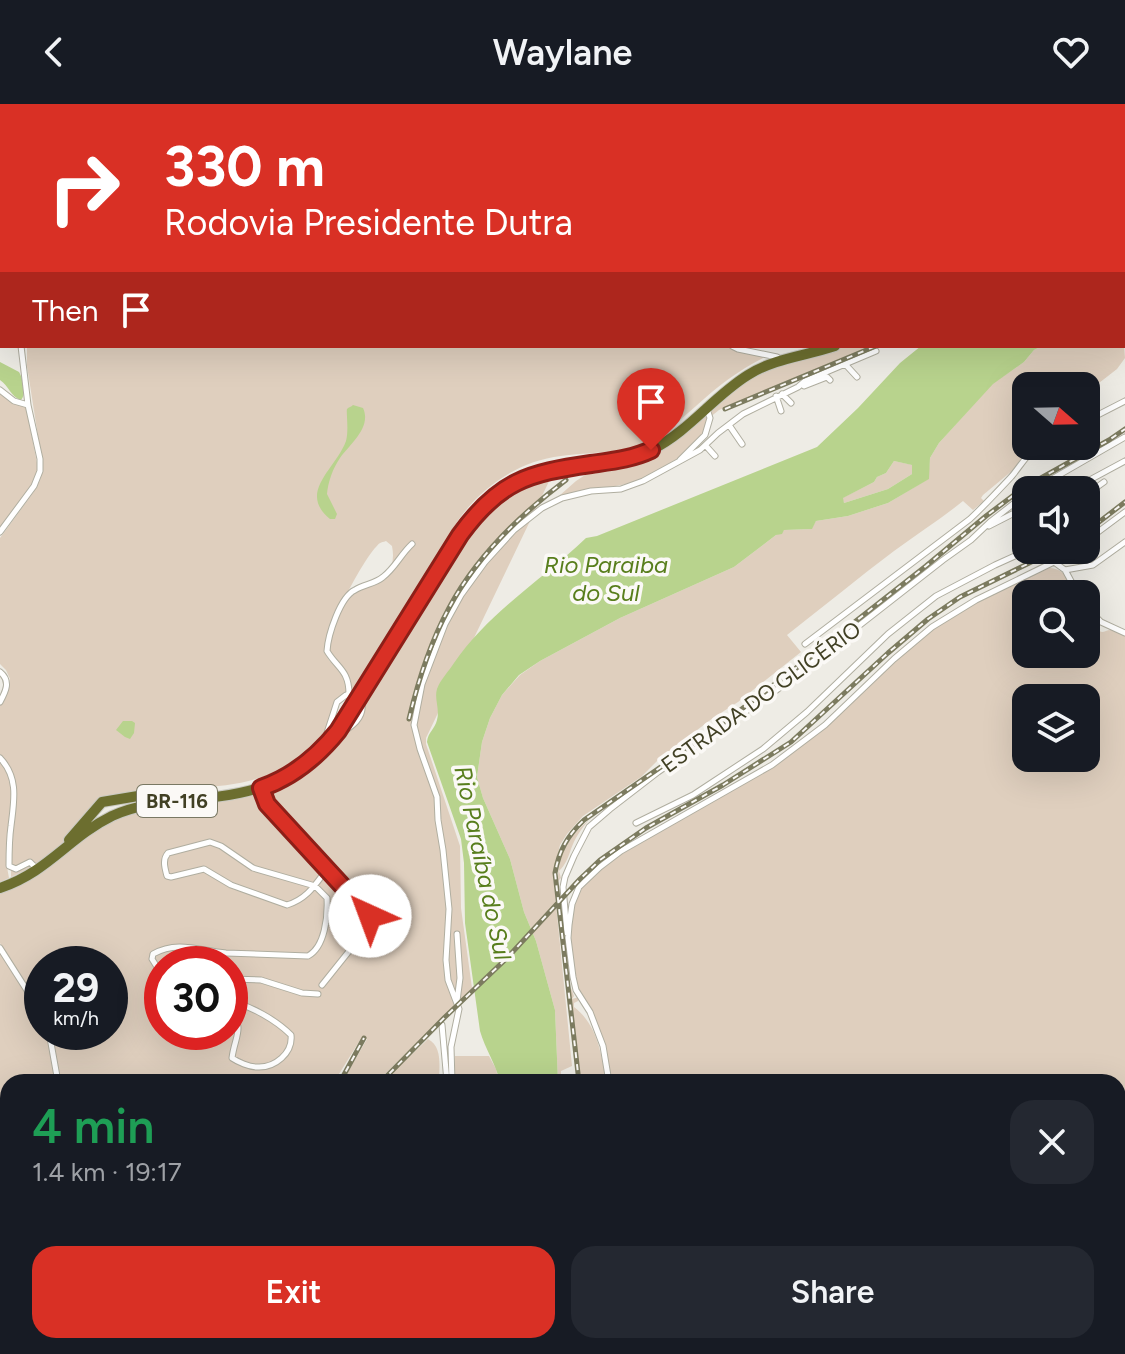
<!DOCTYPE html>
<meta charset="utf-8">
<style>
:root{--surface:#171b24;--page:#242831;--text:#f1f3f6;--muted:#9ea1a6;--accent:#d93025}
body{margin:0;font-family:Figtree,sans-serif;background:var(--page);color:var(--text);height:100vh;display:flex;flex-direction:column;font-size:30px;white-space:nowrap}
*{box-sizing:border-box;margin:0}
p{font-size:26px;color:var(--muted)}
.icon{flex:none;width:44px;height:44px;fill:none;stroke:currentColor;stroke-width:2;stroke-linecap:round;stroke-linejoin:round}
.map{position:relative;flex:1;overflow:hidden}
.panel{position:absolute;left:0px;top:970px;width:1126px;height:280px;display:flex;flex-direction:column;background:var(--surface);border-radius:24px 24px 0 0;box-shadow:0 8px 32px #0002}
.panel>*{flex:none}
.hud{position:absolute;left:0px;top:0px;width:1126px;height:244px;box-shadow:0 8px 32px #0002;background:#d93025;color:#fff;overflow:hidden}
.needle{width:52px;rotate:110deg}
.controls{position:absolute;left:1012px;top:268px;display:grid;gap:16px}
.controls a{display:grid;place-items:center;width:88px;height:88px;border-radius:16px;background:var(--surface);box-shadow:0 8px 32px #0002;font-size:40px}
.speed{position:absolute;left:24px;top:842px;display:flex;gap:16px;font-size:40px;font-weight:700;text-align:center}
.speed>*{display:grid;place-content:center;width:104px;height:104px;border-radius:50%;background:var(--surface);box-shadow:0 8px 32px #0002;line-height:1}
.speed small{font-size:20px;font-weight:400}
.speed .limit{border:12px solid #d22;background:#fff;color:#111}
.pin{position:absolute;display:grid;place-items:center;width:68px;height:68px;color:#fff;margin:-82px -34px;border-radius:50% 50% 50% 0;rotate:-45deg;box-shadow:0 0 8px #0007}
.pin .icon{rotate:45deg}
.me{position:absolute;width:88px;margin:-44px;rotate:317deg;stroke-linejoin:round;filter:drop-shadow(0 0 6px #0008)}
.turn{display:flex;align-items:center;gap:28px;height:168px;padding:0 32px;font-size:36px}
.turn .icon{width:104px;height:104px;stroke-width:2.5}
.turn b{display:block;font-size:56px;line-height:68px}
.then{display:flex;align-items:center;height:76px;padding:0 32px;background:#0003;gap:16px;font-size:30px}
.round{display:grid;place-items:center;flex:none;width:84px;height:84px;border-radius:24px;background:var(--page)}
.headline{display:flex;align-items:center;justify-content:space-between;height:136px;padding:0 32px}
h1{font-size:48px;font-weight:600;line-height:60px;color:#1e9e55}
.action{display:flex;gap:16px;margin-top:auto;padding:16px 32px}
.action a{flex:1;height:92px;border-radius:24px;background:var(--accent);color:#fff;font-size:32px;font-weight:600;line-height:92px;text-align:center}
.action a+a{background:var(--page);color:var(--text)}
header{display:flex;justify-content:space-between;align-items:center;height:104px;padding:0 32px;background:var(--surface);font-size:36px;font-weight:600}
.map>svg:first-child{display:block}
.green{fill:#dfcfbe;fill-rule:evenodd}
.water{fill:#b8d38d;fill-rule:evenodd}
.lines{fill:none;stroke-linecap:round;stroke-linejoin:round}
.stream{stroke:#b8d38d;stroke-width:2}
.minor-casing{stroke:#b0aea0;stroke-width:7}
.highway-casing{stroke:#cacac2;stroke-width:12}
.minor{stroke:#fff;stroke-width:5}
.highway{stroke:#6c6e2f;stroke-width:10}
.rail-casing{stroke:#7c7b5f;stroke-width:5}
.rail{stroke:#fbf9f6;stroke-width:2;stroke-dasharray:6;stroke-linecap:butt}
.highway-bridge-casing{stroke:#cacac2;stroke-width:12;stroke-linecap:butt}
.highway-bridge{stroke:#6c6e2f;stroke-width:10}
.route-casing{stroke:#8d1f18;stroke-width:20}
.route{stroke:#d93025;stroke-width:14}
.labels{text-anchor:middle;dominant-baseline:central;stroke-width:7;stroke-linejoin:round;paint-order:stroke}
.shield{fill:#fbf9f6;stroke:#797863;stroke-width:2}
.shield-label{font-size:20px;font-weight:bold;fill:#414024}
.street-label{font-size:22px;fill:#414024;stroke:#fbf9f6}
.water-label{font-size:24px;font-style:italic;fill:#587e1c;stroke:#fbf9f6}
</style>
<header><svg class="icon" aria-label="back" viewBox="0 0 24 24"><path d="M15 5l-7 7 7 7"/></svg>Waylane<svg class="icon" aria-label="heart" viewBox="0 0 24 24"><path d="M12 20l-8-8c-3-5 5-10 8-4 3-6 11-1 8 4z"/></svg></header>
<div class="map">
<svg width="1125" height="1250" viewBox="0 0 1125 1250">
<rect width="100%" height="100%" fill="#eeece5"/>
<path class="green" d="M0 0H170L167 2H2V95H0Z
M179 0H464L466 2H176Z
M469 0H1125V32L1124 2H471Z
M27 242H729L738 247 767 252C740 265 718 282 696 302 681 315 665 330 646 338 620 350 589 348 561 352 519 357 483 382 459 415L351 590H349C349 570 340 563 328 549 327 535 341 500 351 490 356 485 363 484 369 482 388 475 396 462 392 442L386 437C380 439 380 438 376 443 363 456 323 530 325 548 328 563 347 561 348 589 330 596 334 616 325 629 315 643 298 656 283 664 237 689 183 681 134 689 124 691 112 691 104 696 93 702 79 721 71 731 55 749 33 764 11 773V737L17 690 11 666 0 652V602L9 583 10 575 6 566 0 560V434L33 389 40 376 43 364 27 262Z
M842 242H874L719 306 709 314 707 324 700 334 686 346 677 359 638 378 559 392 576 377 596 364 637 354 734 284 770 265Z
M1042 242H1124L1125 254 1117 265 1099 279 1086 284V282H1026V342H1033L1025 349 1013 366 983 391 981 394 984 397 973 406 963 397C941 415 917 430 894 447 858 474 823 503 787 531L801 548 738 598 713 614 660 654 641 673 583 712 567 730 560 741 553 770 572 962 561 967V978H558L555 906 536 837 524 808 510 755 483 694 477 673 482 638 490 614 502 591 520 571 540 557 620 514 734 463 776 431 784 426 811 425 816 417 848 412 888 399 928 375 930 354 939 339 992 280 1024 258 1034 246Z
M0 290 12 298 26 303 38 364 33 380 0 425Z
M894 357 913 361 912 370 888 385 844 399 842 394 874 378 877 373 886 369Z
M553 369 426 634V640L460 742 461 804 472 884 377 978H342L367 935 362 933 334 978H61L51 928H110V860H42V905L23 878 0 839V789C51 772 78 730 127 709 139 704 156 704 169 702 221 696 270 697 311 661 337 639 356 608 374 580 395 546 416 511 437 476 456 445 475 414 504 391 518 380 536 374 553 369ZM162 860H230V928H162Z
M1050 464C1066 465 1069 478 1076 490H1026V550H1086V506C1091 511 1093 521 1097 525 1103 531 1104 526 1111 526 1112 526 1124 530 1125 530V1250L1106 1242H1118V978H612L604 941 577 883 571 839 572 816 574 802 581 783 615 754 779 659 931 527 965 504 1031 471ZM1026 594H1086V654H1026Z
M0 658 8 669 13 687 7 763 9 774 0 778Z
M589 716C581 725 575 734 571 745 568 754 566 760 559 767L561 774 558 777C558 750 568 733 589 716Z
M0 848 42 914V928H47L57 978H8V1122H0Z
M571 884 574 892 572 895 579 893 578 897 574 899V903C597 920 602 951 606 978H579L569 886Z
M428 935C443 943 439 963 439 978H383Z
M455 952H489L496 965 499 978H455Z
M0 1130H8V1171L0 1178Z
M289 1242H310L314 1246 313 1249 274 1250Z
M619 1242H701L707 1250H610Z
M707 1242H1095L1109 1250H712Z"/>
<path class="water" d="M921 242H1042L1034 246 1024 258 993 280 939 339 930 354 929 375 888 399 848 412 816 417 812 425 784 426 782 430 776 431 734 463 620 514 540 557 519 571 502 591 490 614 482 638 477 673 483 694 510 755 524 808 536 837 555 906 558 978H500C496 960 485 945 480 927L465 819 464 759 461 735 427 638C428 628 435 625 437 616 440 605 434 595 437 585 440 576 449 567 454 559 489 508 542 476 586 434L597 432 817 343 858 304 900 259ZM894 357 912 361V370L888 385 844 399 843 394 874 378 877 373 886 369Z
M0 258 19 268C23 275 27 289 21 296 11 293 9 282 0 276Z
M353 301 363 304C372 323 350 340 340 354 333 364 328 378 327 390L337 410 335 415H330C297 388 336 365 346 337 349 327 346 307 347 305 349 303 351 303 353 301Z
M123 617H132L135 619 134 629 130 635 125 633 116 626Z
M310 1242H460L452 1250H391L386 1246 376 1250H312L314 1246Z"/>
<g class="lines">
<path class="stream" d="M576 1250 577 1242"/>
<g class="minor-casing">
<path id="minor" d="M466 0 468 2
M172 2 175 0
M0 98H2
M0 232H2
M732 242 738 245 777 253
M845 260 857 273
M802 280 804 282 827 273 830 276
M0 286 14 297 28 301
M782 290 791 299
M776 292 781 307
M1086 317 1125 297
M729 321 742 340
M706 342 715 352
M680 356 705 331 710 314 707 305
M1033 386 1125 333
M1062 386 1086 378 1125 357
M1086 391 1104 378
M989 422 1026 403
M0 428 34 382 40 367V355L28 301 21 242
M1086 437 1125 408
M1054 458 1072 446
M1065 466 1093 461 1125 438
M1086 503 1101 518 1125 529
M805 540 970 415C985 401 998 387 1012 372 1021 361 1027 350 1038 342
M0 568C11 577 6 587 0 598
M349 590C349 566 337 564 327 547 328 531 340 493 355 486 364 480 375 480 383 473 395 464 401 450 412 440
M325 635 337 598 346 591 355 592 362 600C364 616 349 624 337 632
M0 654C19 674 14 697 11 722 9 736 9 749 9 762L16 765 30 758 35 763
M261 685 267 700 370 812 371 816 370 821 322 881
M636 719 693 691 763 645 807 608 888 530 936 492 995 461 1028 446
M567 829 563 783 565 773 574 752 589 723 610 705 658 668 778 585 943 456 971 436 990 418 1026 390
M457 830 460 874 457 897
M0 844 42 910
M162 871 152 855 153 850C178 836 200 847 226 849 253 850 280 851 308 852 325 843 328 812 327 794L315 782 253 764 221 742 210 738 168 749C162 756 165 764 167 772L171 773 204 765 231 781 287 801C307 795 315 781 327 765
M230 875 261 876 302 889 318 890
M230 897C251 902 276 916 291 931 293 949 275 964 257 963 249 963 238 958 232 954 235 931 245 926 230 904
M442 921 447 978
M49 928 58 978
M452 978 451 943 459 905 448 876 446 856 449 805 443 746 438 716 437 693 420 645 414 621 422 580 445 520 461 491 485 458 514 426 542 404 562 394 591 387 621 385 643 377 700 346 718 329 743 310 798 283 805 277 876 247
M609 978 603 942 590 908 576 886 573 873 568 834 569 821 572 800 579 783 600 763 621 747 772 661 825 621 894 555 932 523 976 496 1054 458 1065 466 1078 490
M0 1193 8 1187
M0 1198 8 1196
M0 1225 8 1224
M92 1242 94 1250
M594 1242 601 1246 607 1242
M704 1242 710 1250
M1096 1242 1113 1250
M26 1247 51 1242
M145 1248 174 1242
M467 1250 474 1242
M498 1250 501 1242
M526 1250 529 1242
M563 1250 566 1242
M582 1250 587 1242"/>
</g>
<g class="highway-casing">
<path id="highway" d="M1124 58 1125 57
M371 577C391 543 411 510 431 477 458 434 483 389 534 370 572 356 616 364 653 345 689 327 714 292 748 271 775 254 805 252 835 242
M69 736 102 698 138 692 167 693
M0 784C48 768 69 733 112 712 136 701 163 698 189 696 266 688 303 678 349 612"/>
</g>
<use href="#minor" class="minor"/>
<use href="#highway" class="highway"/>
<g class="rail-casing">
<path id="rail" d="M1124 80H1125
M725 305 876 242
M1086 428 1125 398
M409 615C418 577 430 539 449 504 476 453 521 410 566 376
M340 978 364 934
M381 978 445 913 507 854 580 775 600 756 646 724 723 681 791 638 888 549 928 515 960 493 1056 446
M579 978 555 769C559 747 567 732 584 716L710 629 796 564 926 462 986 412 1023 384 1109 336 1125 325
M0 1128 8 1127
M548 1250 550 1242"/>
</g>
<use href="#rail" class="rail"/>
<g class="highway-bridge-casing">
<path id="highway-bridge" d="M344 610 367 574"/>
</g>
<use href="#highway-bridge" class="highway-bridge"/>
</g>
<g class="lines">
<g class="route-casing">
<path id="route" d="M370 812 267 700 261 684C293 673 317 653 338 627L460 431C499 377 528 369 591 360 612 357 632 355 651 346"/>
</g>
<use href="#route" class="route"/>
</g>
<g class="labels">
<rect class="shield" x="137" y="681" width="80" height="32" rx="6"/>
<g class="shield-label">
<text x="177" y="697">BR-116</text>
</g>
<g class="street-label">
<text transform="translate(761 593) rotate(-36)">ESTRADA DO GLICÉRIO</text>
</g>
<g class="water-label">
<text x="606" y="460">Rio Paraiba<tspan x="606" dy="28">do Sul</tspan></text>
<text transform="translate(483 759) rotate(78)">Rio Paraíba do Sul</text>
</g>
</g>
</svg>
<div class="controls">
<a><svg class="needle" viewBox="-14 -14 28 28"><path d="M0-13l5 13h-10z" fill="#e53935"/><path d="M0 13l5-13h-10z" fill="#9ea1a6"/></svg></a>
<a><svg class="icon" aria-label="sound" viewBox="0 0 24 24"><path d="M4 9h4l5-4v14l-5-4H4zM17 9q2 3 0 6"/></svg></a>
<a><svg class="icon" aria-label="search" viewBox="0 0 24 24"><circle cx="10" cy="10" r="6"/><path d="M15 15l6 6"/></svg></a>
<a><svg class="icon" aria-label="layers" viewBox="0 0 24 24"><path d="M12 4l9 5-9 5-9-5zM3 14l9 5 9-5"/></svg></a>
</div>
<div class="speed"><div>29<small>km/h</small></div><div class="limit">30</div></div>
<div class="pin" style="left:651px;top:346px;background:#d93025"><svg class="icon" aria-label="arrive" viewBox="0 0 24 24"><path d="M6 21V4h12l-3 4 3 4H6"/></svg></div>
<svg class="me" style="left:370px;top:812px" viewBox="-20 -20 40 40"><circle r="19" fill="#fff"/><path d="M0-13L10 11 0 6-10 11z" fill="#d93025"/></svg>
<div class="hud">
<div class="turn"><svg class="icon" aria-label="right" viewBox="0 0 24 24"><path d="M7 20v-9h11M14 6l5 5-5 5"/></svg><div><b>330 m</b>Rodovia Presidente Dutra</div></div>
<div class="then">Then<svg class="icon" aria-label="arrive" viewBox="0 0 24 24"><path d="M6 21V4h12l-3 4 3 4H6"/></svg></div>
</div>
<section class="panel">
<div class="headline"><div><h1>4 min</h1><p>1.4 km · 19:17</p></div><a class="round"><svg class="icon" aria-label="close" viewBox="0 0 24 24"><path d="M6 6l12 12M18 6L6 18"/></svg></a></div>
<div class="action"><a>Exit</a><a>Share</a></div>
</section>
</div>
